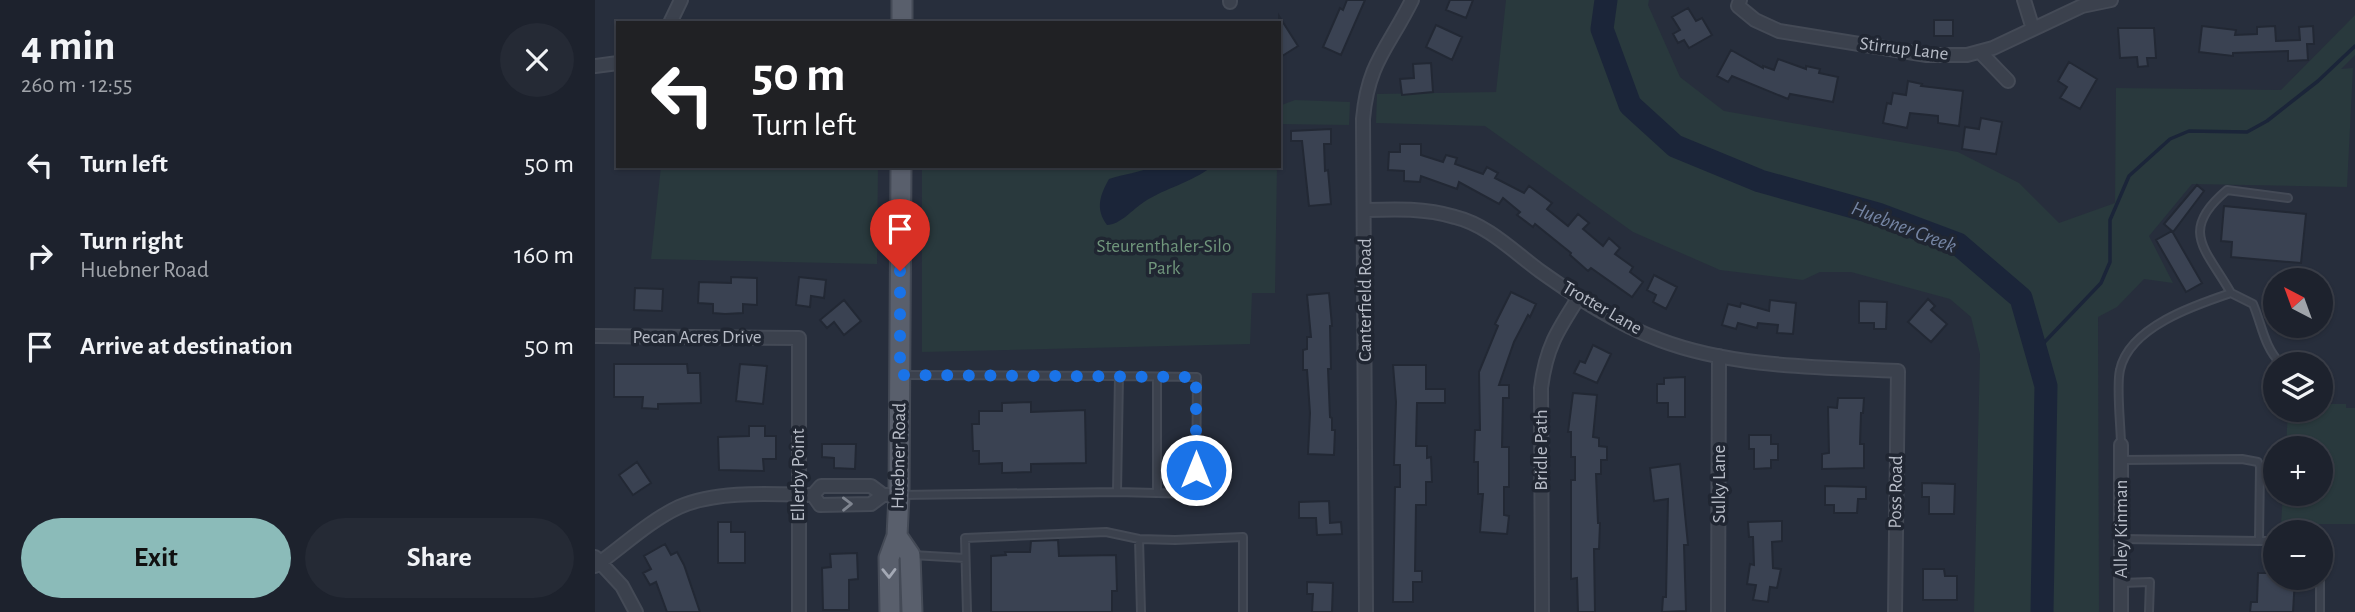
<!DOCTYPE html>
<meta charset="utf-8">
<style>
:root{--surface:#1d222d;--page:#252a35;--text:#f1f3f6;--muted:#a0a4aa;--line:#3b3f49;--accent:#8bbbb9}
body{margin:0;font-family:"Alegreya Sans",sans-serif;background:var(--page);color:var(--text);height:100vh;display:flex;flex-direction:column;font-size:26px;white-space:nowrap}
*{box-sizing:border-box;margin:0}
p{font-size:23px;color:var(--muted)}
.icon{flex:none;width:38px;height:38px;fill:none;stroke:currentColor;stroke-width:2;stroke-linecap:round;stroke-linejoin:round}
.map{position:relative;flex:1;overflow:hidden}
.panel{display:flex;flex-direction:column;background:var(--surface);width:595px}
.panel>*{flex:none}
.hud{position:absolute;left:21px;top:21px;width:665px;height:147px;border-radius:0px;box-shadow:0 2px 5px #0004,0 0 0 2px var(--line);background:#202124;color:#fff;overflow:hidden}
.needle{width:46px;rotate:319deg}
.tools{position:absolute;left:1668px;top:268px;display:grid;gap:14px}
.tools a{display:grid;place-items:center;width:70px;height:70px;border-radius:50%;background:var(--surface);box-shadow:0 2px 5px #0004,0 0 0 2px var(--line);font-size:35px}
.pin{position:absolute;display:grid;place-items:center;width:60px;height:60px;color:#fff;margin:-72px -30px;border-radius:50% 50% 50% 0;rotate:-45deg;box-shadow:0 0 7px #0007}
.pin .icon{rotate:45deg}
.me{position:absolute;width:77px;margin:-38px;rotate:0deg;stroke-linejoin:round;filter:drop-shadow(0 0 5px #0008)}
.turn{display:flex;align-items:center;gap:24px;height:147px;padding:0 21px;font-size:32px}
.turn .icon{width:91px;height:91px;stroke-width:2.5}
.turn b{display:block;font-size:49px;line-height:60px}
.round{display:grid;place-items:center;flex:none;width:74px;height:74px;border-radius:37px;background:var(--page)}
.overview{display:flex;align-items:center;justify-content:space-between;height:119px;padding:0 21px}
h1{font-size:42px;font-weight:700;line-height:52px}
.action{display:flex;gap:14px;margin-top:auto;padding:14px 21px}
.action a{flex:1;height:80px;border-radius:42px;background:var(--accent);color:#111;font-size:28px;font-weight:700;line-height:80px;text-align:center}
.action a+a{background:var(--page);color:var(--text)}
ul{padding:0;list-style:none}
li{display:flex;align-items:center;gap:21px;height:91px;padding:0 21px}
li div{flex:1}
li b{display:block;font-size:26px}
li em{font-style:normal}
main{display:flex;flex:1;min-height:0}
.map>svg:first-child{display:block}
.green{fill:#29393d}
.water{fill:#1b2539}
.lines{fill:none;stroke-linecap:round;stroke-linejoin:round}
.stream{stroke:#1b2539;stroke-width:3.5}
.river{stroke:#1b2539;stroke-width:23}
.building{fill:#3a4252;stroke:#222834;stroke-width:2}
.lane-casing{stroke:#444a56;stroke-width:10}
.street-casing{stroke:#444a56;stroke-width:16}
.primary-casing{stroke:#444a56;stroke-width:23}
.lane{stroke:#3b414d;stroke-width:6}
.street{stroke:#3b414d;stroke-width:12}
.primary{stroke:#595f6c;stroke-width:19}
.oneway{stroke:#7f8590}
.oneway2{stroke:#a4a9b5}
.route{stroke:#1a73e8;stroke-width:12;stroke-dasharray:0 21.6}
.labels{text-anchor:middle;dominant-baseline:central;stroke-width:7;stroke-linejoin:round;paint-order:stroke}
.street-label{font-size:19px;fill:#b7bcc7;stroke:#202632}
.park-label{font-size:19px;fill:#70967c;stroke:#202632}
.water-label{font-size:21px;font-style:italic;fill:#7484a3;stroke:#202632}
</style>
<main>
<section class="panel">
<div class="overview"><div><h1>4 min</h1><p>260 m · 12:55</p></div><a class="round"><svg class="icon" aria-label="close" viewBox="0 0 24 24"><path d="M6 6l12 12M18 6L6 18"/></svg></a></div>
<ul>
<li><svg class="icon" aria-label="left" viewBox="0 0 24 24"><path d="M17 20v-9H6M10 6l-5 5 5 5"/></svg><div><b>Turn left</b></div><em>50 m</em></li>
<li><svg class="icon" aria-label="right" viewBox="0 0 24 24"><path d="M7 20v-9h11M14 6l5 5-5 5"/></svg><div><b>Turn right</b><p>Huebner Road</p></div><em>160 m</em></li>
<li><svg class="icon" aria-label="arrive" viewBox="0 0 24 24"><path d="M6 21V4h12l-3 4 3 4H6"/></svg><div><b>Arrive at destination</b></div><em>50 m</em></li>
</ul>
<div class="action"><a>Exit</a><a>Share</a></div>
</section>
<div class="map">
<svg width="1760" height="612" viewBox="0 0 1760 612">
<rect width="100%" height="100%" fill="#272e3c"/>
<path class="green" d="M911 0H1054L1053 5 1085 77 1129 111 1363 152 1424 183 1464 223 1520 203 1521 88 1686 90 1760 15V55L1746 69 1758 68 1752 187 1597 184 1554 236 1578 283 1549 279 1522 307 1503 317 1504 612H1379L1385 354 1376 317 1355 299 1256 272H1225L1208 280 1125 270 1038 232 890 126 781 123 782 94 901 92Z
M700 100 755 102 754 125 684 124V106Z
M66 166H283L282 264 56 259Z
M327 166H682L680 293H657L655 344 327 352Z
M1726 404H1751V408H1760V524H1686L1688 494H1726V448H1691L1693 410H1726Z"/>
<path class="water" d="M559 166H618C594 184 572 187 549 202 538 209 525 225 512 225 500 209 505 195 514 179 529 174 544 173 559 166Z"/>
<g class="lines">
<path class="stream" d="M1441 351 1506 283 1515 262V220L1534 176 1575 139 1594 131 1652 132 1672 121 1723 81 1760 46"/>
<path class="river" d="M1011 0 1007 29 1035 105 1080 146 1165 181 1283 214 1363 244 1426 298 1451 386 1447 612"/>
</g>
<path class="building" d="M752 0H770L746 55 728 47 745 8 748 10Z
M855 0H878L871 18 851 10Z
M1093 8 1101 21 1107 18 1117 35 1094 48 1089 40 1083 43 1078 34 1085 30 1077 17Z
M684 16 703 46 684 58Z
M1339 20H1358V36H1339Z
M841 25 867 37 857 60 831 47Z
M1607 26 1641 30 1640 35 1662 34V27L1680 26 1681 41 1705 40 1704 27 1718 26 1719 44H1712L1713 60 1693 61V51L1638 53V56L1604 52Z
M1523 28H1559L1561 58H1552L1553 66 1543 67 1542 57 1525 58Z
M1136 50 1168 68V66L1179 70 1183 59 1211 69V66L1225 69 1224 73 1243 77 1238 102 1195 94 1193 99 1137 76 1133 82 1122 76Z
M1474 62 1502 79 1485 109 1465 98 1472 87 1463 81Z
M836 63 838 92 807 95 805 79 819 78 818 64Z
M1313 81 1327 84 1326 86 1368 91 1364 126 1343 123V116L1315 113 1312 128 1288 123 1292 103 1296 104 1298 93 1311 95Z
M1386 118 1407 122 1401 154 1367 149 1370 127 1384 129Z
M736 129V144H729L730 171 733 170 736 204 714 206 707 141H696V131Z
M805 144H826V155L848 162 851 155 862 158 860 164 888 174 892 167 903 173 900 178 929 193 934 186 957 203 952 209 973 226 983 214 994 223 988 229 1008 246 1014 238 1025 248 1020 254 1038 267 1035 272 1048 282 1037 297 996 268 993 271 975 255 976 253 940 224 938 227 922 215 925 212 908 198 904 204 864 182 862 189 826 176 825 182 809 181V171L793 170 794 152H805Z
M1602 185 1609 191 1578 232 1569 224Z
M1629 206 1711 214 1706 263 1636 257 1637 242 1626 241Z
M1577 231 1607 283 1591 292 1561 240Z
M1059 275 1082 287 1071 309 1058 302 1061 295 1052 290Z
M136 277 162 278V305L148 304V313L130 314 118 313V304L103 303 104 282 136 283Z
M204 277 231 280 229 298 216 296 215 307 201 305Z
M40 288 68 289 67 311 39 310Z
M916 292 941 304 935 317 933 315 919 342 904 385H914V398H908L907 447H914V487H909V515L914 516 912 534 885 532 888 494H883V462H879L880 430H885L884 372 903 326 900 324Z
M734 293 737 326H735L736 369H733L735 417 737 418V430H740L739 455 713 454 715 413 712 370H708V350L712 349V337H716L712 295Z
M1333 299 1340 306 1336 310 1352 324 1336 342 1313 322Z
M249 300 266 321 249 335 239 322 232 328 225 320Z
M1175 300 1201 303 1198 334 1182 333 1183 325 1163 323 1162 328 1143 323 1141 329 1127 325 1133 304 1145 307 1146 303 1174 311Z
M1264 301 1292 302 1291 329H1279V323H1264Z
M998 345 1016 354 1002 383 979 373 985 361 990 363Z
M19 364H92L93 373H105L106 403 63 404V409L47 408 48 397H19Z
M145 364 172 366 168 404 141 401Z
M798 365H831V389H850V403H822L821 446H832V458L836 457 837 482H831V505H821L820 571H827V582H818V602H798L800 487H805V465H799L801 402Z
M1090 377V417H1073V403H1062V384H1069V378Z
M978 393 1002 395 998 437 1004 438V446L1012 447V460H1006V474H1001L1003 523H1005L1004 549H999L1000 612H983L982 578 976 579V480H980V457H976V432H973Z
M1243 398H1269L1268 413H1266L1265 444H1269V468L1227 469V454L1234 453 1233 407 1242 408Z
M436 402V412L490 410 491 463 436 464V472L407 473V463L384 464V451H378L377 424H384V411H407V403Z
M154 426H170V436H181V459H168L169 471 124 470 123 437 154 436Z
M1154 435H1176V444H1183V460H1176V468L1159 469V449H1154Z
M227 444H261L260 469 239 468V458L227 457Z
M42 462 56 483 38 495 24 475Z
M1085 464 1093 545H1089L1091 611 1067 612 1068 597H1071L1073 499 1059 501 1055 468Z
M1327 483 1360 484 1359 514H1334V497H1327Z
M1230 486 1271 487V499H1263L1262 513H1239V505H1230Z
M734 501 735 523 746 522 747 534 722 535 721 518H704V502Z
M1187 521V541L1177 542 1178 568 1186 569 1182 588 1175 587 1173 602 1158 600 1161 585 1152 584 1155 564 1159 565 1158 537H1154L1153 522Z
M123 522H136V532H150V563H123Z
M463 540 464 556 521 555 522 591H517V612H396V556L411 555 410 552H435L436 541Z
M70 544 76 555 82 552 89 565 105 612H72L61 582 55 585 48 573 56 569 49 556Z
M262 553 263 579 254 580V610H228L227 568 236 567 235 554Z
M1328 569H1349L1350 576H1362V600H1328Z
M1663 573H1680V578H1700L1698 612H1655L1656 602H1662Z
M712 582 738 583 737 612H717L718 594H712Z"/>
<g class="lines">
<g class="lane-casing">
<path id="lane" d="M1636 293C1611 249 1583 231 1632 190L1693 198
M562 377V493
M1526 445C1526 427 1521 386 1525 370 1534 327 1600 305 1636 293L1658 304C1667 325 1669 347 1686 364
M1526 460 1647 459 1663 462 1665 467 1664 541H1680
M522 492 601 494 602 377 524 376
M306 495 522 492 524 376 309 375
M544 539 546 612
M1527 539 1664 541
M317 555 370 558
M1725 578V612
M1526 583 1555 582 1554 612
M372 612 370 538 511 532 544 539 580 540 648 537V612"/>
</g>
<g class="street-casing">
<path id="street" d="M1145 0 1143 6 1160 20 1184 31 1332 55H1372L1398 48 1487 6 1516 0
M1429 0 1438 29
M635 2V0
M75 23 86 0
M1385 52 1413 81
M0 66 23 63
M770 210C801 209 830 208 860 217 893 225 919 252 945 271 983 298 1022 324 1065 340 1139 368 1226 367 1303 371L1300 612
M0 336 204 338V612
M218 495 226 486H276L288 495H304
M218 495 225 505 276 504 288 495
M0 557 27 586 41 612
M0 566C27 547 54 521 84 507 122 490 177 494 218 495
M771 612 768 119C773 62 794 47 817 0
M947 612 946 388C951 348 962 331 984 297
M1123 612 1124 356
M1526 612V445"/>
</g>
<g class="primary-casing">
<path id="primary" d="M307 23V0
M302 536 315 555 317 612
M295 612 294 558 302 536 304 495 306 166"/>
</g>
<use href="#lane" class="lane"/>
<use href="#street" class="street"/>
<use href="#primary" class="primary"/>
</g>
<defs><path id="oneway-chevron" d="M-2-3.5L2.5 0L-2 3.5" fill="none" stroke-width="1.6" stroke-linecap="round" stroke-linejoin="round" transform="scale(1.75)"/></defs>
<use class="oneway" href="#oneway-chevron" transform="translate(252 504) rotate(-1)"/>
<use class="oneway2" href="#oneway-chevron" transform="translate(294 573) rotate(89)"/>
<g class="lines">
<path class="route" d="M305 271V375L601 377V470"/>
</g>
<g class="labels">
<g class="street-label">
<text transform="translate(1309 49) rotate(7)">Stirrup Lane</text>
<text transform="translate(770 300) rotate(-90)">Canterfield Road</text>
<text transform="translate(1007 308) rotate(30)">Trotter Lane</text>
<text x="102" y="337">Pecan Acres Drive</text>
<text transform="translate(946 450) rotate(-90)">Bridle Path</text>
<text transform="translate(304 456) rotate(-89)">Huebner Road</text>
<text transform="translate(203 475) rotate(-90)">Ellerby Point</text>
<text transform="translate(1124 484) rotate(-90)">Sulky Lane</text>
<text transform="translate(1301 492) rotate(-89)">Poss Road</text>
<text transform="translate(1526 529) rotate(-90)">Alley Kinman</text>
</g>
<g class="park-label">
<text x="569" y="246">Steurenthaler-Silo<tspan x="569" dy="22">Park</tspan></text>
</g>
<g class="water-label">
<text transform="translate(1309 227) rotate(21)">Huebner Creek</text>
</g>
</g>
</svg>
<div class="tools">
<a><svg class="needle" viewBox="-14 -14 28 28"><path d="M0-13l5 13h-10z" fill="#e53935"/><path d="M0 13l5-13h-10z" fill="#a0a4aa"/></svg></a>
<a><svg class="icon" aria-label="layers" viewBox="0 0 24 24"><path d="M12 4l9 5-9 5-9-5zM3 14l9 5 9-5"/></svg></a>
<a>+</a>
<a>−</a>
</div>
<div class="pin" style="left:305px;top:271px;background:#d93025"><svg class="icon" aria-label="arrive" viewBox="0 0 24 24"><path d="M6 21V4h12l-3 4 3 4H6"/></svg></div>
<svg class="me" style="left:601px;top:470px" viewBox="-20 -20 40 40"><circle r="17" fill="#1a73e8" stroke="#fff" stroke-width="3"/><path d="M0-11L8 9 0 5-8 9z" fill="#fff"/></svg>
<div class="hud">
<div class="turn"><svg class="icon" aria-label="left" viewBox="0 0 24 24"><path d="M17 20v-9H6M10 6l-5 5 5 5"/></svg><div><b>50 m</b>Turn left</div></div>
</div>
</div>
</main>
